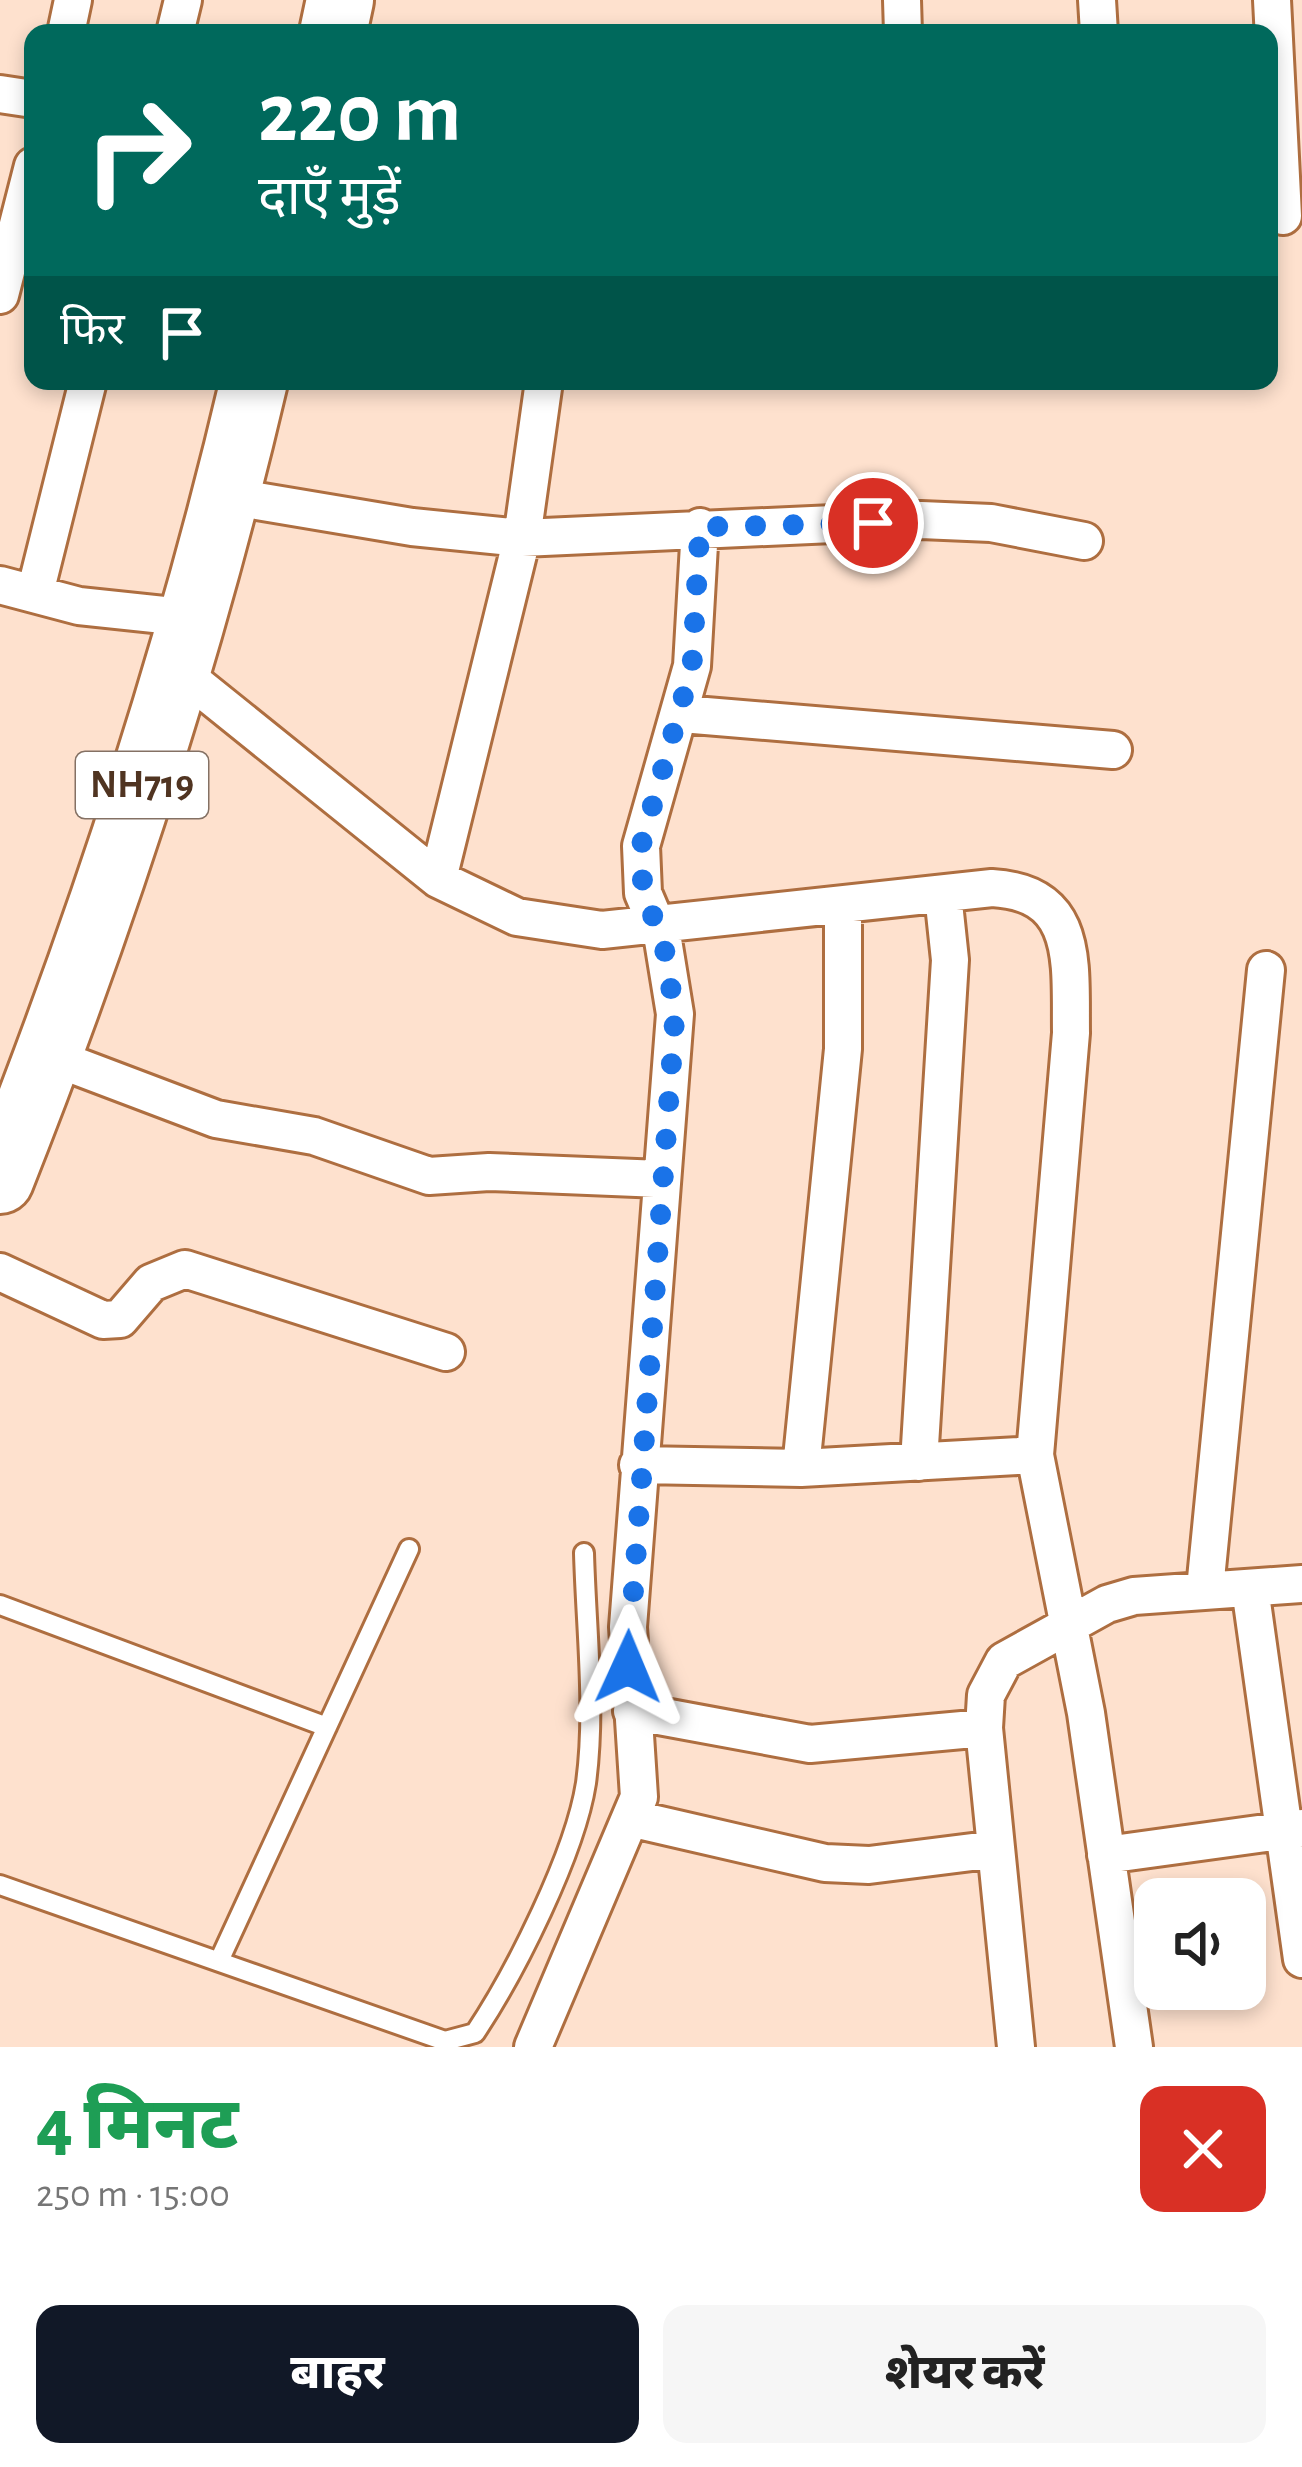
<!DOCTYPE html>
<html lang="hi">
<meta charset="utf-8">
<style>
:root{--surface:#fff;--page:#f6f6f6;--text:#222;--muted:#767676;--accent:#111827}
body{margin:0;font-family:"Alegreya Sans","Noto Sans Devanagari",sans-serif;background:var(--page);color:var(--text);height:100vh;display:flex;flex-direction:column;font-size:45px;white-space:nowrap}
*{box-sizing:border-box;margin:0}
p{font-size:39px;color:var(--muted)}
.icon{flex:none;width:66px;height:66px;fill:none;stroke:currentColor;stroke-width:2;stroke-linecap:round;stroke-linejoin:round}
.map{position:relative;height:2047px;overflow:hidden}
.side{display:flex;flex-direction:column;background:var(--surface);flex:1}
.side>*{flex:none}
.hud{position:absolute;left:24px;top:24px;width:1254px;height:366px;border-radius:24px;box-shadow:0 6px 18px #0003;background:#00695c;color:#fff;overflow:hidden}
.controls{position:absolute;left:1134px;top:1878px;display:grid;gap:24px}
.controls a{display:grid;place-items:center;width:132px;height:132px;border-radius:24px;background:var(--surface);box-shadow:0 6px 18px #0003;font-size:60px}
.pin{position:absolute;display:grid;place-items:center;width:102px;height:102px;color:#fff;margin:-51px;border:6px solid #fff;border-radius:50%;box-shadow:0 3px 12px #0007}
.me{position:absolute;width:132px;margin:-66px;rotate:1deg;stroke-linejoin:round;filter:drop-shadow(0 0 9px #0008)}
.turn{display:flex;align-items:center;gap:42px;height:252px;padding:0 36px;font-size:54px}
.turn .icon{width:156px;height:156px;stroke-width:2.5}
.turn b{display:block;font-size:84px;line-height:102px}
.then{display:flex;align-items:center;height:114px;padding:0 36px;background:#0003;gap:24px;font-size:45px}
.round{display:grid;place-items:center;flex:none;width:126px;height:126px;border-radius:24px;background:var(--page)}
.overview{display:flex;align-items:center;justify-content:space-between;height:204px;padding:0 36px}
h1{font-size:72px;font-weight:800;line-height:90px;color:#1e9e55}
.cta{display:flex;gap:24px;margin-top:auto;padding:24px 36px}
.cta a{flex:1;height:138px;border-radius:24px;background:var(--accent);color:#fff;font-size:48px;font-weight:800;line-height:138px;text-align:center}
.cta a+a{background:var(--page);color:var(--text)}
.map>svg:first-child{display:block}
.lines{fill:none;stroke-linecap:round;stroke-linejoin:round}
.lane-casing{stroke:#ae6e40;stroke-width:24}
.street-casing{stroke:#ae6e40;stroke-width:42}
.highway-casing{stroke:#ae6e40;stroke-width:72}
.lane{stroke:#fff;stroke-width:18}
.street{stroke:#fff;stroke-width:36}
.highway{stroke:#fff;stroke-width:66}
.route{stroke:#1a73e8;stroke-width:21;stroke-dasharray:0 37.8}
.labels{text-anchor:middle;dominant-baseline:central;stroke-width:9;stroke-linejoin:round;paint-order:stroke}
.shield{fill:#fff;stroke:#847164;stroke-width:3}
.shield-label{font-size:39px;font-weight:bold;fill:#503421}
</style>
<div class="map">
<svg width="1302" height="2047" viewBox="0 0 1302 2047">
<rect width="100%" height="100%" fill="#fee1ce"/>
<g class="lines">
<g class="lane-casing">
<path id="lane" d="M0 1605 327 1727
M0 1885 445 2041 475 2033C515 1973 575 1854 586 1783 596 1709 586 1628 584 1553
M219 1961 409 1549"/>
</g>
<g class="street-casing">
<path id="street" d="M902 0 903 33
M1097 0 1099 33
M1272 0 1283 216
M66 33 73 0
M175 33 183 0
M0 94 33 99
M0 295 33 166
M227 496 412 527 522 538 921 520 991 523 1084 541
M0 585 79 606 192 618
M35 593 88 381
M176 668 438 879 517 917 602 930 992 888C1080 893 1070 963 1071 1033L1035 1455 1086 1713 1134 2047
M682 714 1113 750
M438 879 522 538 544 381
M47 1055 216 1119 314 1136 429 1176 489 1172 661 1179
M0 1272 103 1320 120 1319 151 1283 185 1269 446 1352
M919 1462 950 960 943 894
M638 1465 801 1468 1035 1455
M801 1468 843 1049V905
M1250 1588 1302 1959
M1205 1589 1266 970
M632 1711 810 1744 984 1728
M634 1819 825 1863 869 1865 996 1849
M1106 1855 1302 1828
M533 2047 639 1797 628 1627 675 1014 663 940 643 893 641 846 692 666 700 527
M1016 2047 984 1728 986 1695 1004 1661 1107 1604 1134 1596 1302 1584"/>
</g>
<g class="highway-casing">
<path id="highway" d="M333 33 340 0
M0 1180C103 920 190 654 254 381"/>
</g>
<use href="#lane" class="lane"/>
<use href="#street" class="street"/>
<use href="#highway" class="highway"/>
</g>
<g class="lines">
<path class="route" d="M628 1667 675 1014 663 940 643 893 641 846 692 666 700 527 873 523"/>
</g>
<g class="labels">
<rect class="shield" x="76" y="752" width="132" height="66" rx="9"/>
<g class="shield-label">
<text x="142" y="785">NH719</text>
</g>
</g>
</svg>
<div class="controls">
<a><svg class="icon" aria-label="sound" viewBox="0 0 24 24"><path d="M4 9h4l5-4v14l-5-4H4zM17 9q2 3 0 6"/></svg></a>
</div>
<div class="pin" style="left:873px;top:523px;background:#d93025"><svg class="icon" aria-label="arrive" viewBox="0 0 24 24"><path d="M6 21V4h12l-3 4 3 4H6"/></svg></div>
<svg class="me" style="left:628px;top:1667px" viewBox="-20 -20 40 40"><path d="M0-17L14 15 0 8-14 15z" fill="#1a73e8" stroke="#fff" stroke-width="4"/></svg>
<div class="hud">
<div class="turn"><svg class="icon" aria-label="right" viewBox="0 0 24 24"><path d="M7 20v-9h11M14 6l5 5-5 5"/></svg><div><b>220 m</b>दाएँ मुड़ें</div></div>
<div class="then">फिर<svg class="icon" aria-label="arrive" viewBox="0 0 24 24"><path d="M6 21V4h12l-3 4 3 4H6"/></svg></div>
</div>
</div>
<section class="side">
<div class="overview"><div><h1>4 मिनट</h1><p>250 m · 15:00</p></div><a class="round" style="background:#d93025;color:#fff"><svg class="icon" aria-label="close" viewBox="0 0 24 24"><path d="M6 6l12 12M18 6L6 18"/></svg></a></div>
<div class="cta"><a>बाहर</a><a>शेयर करें</a></div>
</section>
